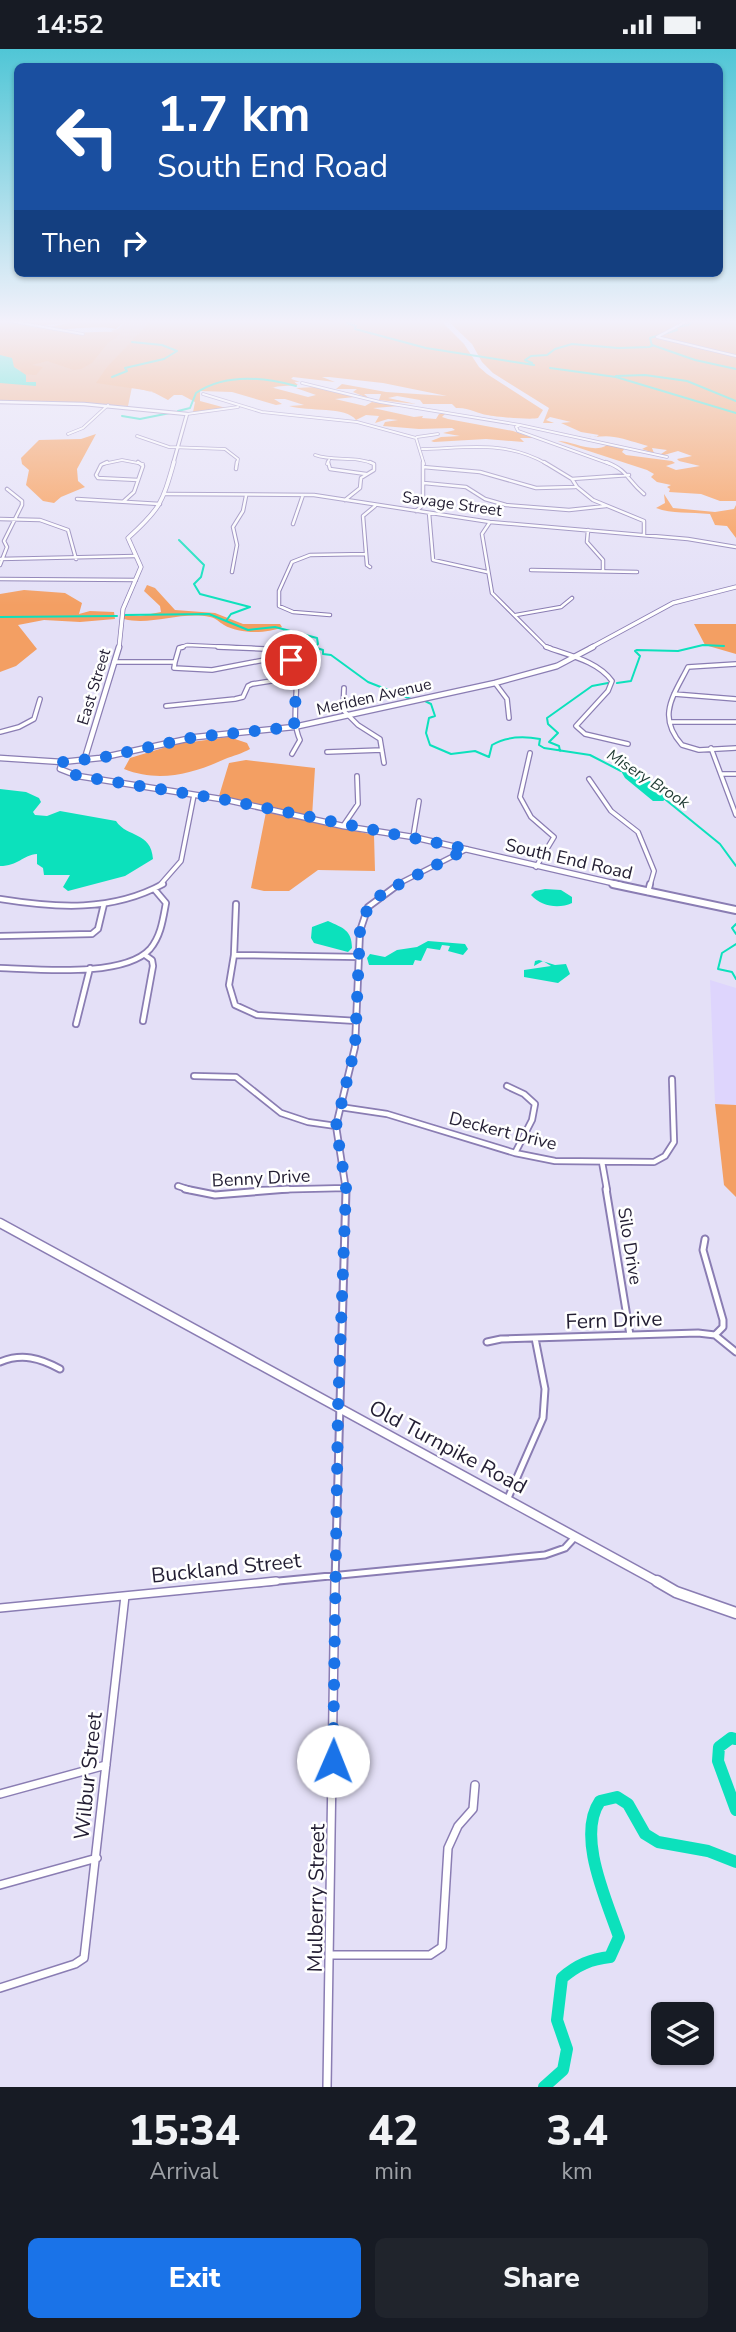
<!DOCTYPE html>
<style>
:root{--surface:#171b24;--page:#20242c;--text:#f1f3f6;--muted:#9ea1a6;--accent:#1a73e8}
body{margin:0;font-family:"Nunito Sans",sans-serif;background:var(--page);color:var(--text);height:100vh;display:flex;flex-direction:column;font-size:26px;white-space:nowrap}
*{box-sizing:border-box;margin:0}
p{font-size:23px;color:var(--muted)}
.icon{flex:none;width:38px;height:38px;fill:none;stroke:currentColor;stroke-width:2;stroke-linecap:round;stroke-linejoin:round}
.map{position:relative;height:2038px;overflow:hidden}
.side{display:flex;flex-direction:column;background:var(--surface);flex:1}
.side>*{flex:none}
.top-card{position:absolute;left:14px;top:14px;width:709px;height:214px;border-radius:10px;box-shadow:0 2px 5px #0004;background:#1a4fa0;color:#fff;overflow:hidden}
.controls{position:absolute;left:651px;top:1953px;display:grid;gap:14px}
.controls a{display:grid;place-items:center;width:63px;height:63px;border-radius:10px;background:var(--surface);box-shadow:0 2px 5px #0004;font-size:35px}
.pin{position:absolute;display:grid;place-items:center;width:60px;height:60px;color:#fff;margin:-30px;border:4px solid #fff;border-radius:50%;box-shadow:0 2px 7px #0007}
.me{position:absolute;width:77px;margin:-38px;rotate:1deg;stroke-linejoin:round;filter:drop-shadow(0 0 5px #0008)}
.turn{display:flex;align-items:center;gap:24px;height:147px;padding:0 28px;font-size:32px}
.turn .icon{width:91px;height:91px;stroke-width:2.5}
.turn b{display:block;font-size:49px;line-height:60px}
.then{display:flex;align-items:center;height:66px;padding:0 28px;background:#0003;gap:14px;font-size:26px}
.eta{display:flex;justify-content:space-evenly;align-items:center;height:119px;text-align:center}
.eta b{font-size:42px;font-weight:800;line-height:49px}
.cta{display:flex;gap:14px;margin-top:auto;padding:14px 28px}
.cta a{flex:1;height:80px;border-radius:10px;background:var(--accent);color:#fff;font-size:28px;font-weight:800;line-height:80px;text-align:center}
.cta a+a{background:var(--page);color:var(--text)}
.status{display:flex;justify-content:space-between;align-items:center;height:49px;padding:0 35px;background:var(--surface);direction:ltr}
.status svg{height:19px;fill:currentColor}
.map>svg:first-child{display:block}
.built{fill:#ded5fd}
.green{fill:#f39f63}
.forest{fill:#f99446}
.water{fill:#0ce1bc}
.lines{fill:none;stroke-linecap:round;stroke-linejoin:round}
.stream{stroke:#0ce1bc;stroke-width:2}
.canal{stroke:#0ce1bc;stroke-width:2}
.river{stroke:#0ce1bc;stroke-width:12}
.street-far5-casing{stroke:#8a7db3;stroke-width:3.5}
.street-far4-casing{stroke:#8a7db3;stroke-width:4.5}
.street-far3-casing{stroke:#8a7db3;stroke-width:6}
.street-far2-casing{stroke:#8a7db3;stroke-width:8}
.street-far1-casing{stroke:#8a7db3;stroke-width:9}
.street-casing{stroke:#8a7db3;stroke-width:10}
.secondary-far5-casing{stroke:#8a7db3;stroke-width:4.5}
.secondary-far4-casing{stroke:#8a7db3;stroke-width:5}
.secondary-far3-casing{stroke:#8a7db3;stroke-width:7}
.secondary-far2-casing{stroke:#8a7db3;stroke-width:10}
.secondary-far1-casing{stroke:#8a7db3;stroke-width:11}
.secondary-casing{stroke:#8a7db3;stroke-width:13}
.street-far5{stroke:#fff;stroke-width:2}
.street-far4{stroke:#fff;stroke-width:2.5}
.street-far3{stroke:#fff;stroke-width:3.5}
.street-far2{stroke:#fff;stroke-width:4.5}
.street-far1{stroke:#fff;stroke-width:5}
.street{stroke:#fff;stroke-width:7}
.secondary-far5{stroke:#fff;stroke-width:2.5}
.secondary-far4{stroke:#fff;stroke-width:3.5}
.secondary-far3{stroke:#fff;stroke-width:4.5}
.secondary-far2{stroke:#fff;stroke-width:6}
.secondary-far1{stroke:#fff;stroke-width:8}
.secondary{stroke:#fff;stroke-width:10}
.route{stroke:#1a73e8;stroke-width:12;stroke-dasharray:0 21.6}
.labels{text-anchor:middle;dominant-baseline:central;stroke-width:5;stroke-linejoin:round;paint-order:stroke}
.far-street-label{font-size:16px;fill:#231e33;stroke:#fff}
.far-water-label{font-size:16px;font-style:italic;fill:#1e3932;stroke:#fff}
.street-label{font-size:18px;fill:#231e33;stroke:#fff}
.near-street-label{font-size:21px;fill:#231e33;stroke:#fff}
</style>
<div class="status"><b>14:52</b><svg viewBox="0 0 49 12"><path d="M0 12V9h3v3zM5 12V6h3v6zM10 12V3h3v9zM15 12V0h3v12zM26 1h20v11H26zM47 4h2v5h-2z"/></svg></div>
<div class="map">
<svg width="736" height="2038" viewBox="0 0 736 2038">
<rect width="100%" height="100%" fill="#e4e0f7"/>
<path class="built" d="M710 931 736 939V1056L715 1055Z"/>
<path class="green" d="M127 271H157L315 320 289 329 300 333H289L296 337 284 334 273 339 237 337 150 342 163 346 132 338 128 357 0 352V272L97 286 114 282H110L118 280Z
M147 536 155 539 175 561 215 564 243 575H280L282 578C267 585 239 585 224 576 219 573 216 569 210 568 181 562 151 577 124 570V565L140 567 161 563 160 557 144 542Z
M24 541 65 544 82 554 79 565 90 562 114 563 115 570 80 573 44 571 18 576 37 600 16 617 0 623V545Z
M694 575H736V605L705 596Z
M229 688 247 694 250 700C243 704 233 707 225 710 192 725 159 734 124 720L130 709 176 695Z
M246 711 315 719 312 768 219 747 229 714Z
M266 763 374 786 375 822 318 821 289 842H264L251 839Z
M715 1055 736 1056V1148L724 1136Z"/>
<path class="forest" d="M36 271H127L116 280C105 277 72 279 59 281 79 288 101 279 121 285L108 294 92 314 81 320 74 321 47 312 32 316 43 318 36 326 22 325 20 320 14 318 12 309 0 306V272L43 280 67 274 36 277 24 275Z
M152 271H440L464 295 479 318 487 325 543 361 538 369C532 371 496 368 487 366 479 365 468 358 456 359L452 355H423L420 351 397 347 388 349 416 355 379 351 381 345H364L370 350 353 343 357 340H336L342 335 386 343 447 347 383 334 329 328H322L335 333 293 328 291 330 298 336 270 338 308 348 316 346 296 339 316 338 355 348 335 350 365 357 372 353 400 357 373 359 414 368 423 367 422 369 436 370 439 365H445L442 368 448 370 513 382 533 389H520L524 393 486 390 434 393 431 392 441 388 460 387 443 384 455 381 452 379 419 380 383 377 385 373 398 371 388 370 375 374 379 367 366 366 356 371C346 357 309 363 289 357L304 356 285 350H274L282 355 276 356 232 343 200 342V352L226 359 193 363 195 353 182 346H174L168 351 151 342 96 334 107 318Z
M447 271H736V452H720L701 445 669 443 670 440 667 438 671 436 657 433 651 428 654 425 647 421 558 392C572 392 594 405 607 396L625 399 622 403 626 406 672 412 675 414 666 417 676 421 700 417 679 412 677 410 692 407 678 402 664 406 661 405 667 401 652 399 654 404 642 400 648 397C636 394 627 390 614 388 604 386 596 389 585 387L596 388 599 386 581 383 561 374 571 373 550 368 546 371 554 374H543L549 359 493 324 482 313 472 295Z
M96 385 77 420 78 432 85 438 61 448 54 454 43 452 26 436 29 421 22 415 21 409 39 391 81 390Z
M664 445 673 459 715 463 734 460 736 456V489L727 477 715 476 710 465C690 463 672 465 656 459L665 454Z"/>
<path class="water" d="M0 306 12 309 14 318 26 326V333H36V337L0 334Z
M621 722 638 725 672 746 663 752H653L625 729Z
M0 740 26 743 39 749 41 753 33 763 35 766 47 767 60 762 116 772C127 789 151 782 153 810L125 827 68 842 63 838 70 826H44L43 819 37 815V805C23 806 18 817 0 817Z
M545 840 561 841 572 848V854C559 860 542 858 531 846L535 842Z
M328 872C343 879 352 881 352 899L348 903 314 894 311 889 312 878Z
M428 892 465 895 468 900 463 906 448 902 450 897 442 896 440 901 427 899 421 912 415 911 413 916H369L367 909 370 905 385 908 397 901 417 898Z
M539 911 555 916 566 915 570 925 558 934 524 928V921L551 917 543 912 534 917 535 912Z"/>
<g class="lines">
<path class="stream" d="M362 271 347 274 356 277 355 280 426 299 534 316
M434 271H441
M652 296 695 311 736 320
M550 319 616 328 736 364
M616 327 645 326 687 332 736 352
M112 328 127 322 125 319 164 310 177 302 162 296 132 293
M178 362 190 359 196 344C225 324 263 328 296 337
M122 367 140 370 170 364
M179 491 204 516 201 528 194 535 200 545 250 558 231 565 226 572
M123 566 209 565 248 581 275 578 317 589 318 595 314 598 323 601V605L331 606 368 633 411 650
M0 568 117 567
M617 634 631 632 640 607 635 602 637 601 678 602 703 596 724 597
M425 652 431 655 435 667 429 669 426 684 430 696 451 705 475 702 489 708 492 696C507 687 523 687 540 690L539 696 544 699 590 706 621 722
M560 702 559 697 549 693 558 684 548 675 547 669 592 637 608 634
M666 751 720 795 736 817
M736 875 732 879 736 885
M736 895 722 904 718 920 732 923 736 930"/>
<path class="canal" d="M532 314 525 311 531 307 547 306 555 300 572 295 618 299 649 298 652 297 650 289 677 281 675 278 688 276 693 271"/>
<path class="river" d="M736 1690 731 1689 719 1698 718 1712 736 1761
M544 2038 563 2021 567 2000 557 1971 562 1929C577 1916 591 1910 610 1908L619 1888C607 1852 576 1787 600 1752L617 1748 628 1755 645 1785 658 1793 708 1802 736 1813"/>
<g class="street-far5-casing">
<path id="street-far5" d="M4 271 83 285
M689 271 657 288 736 307
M302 334 380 353 520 376 667 408
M203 345 262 363 357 373 416 389 424 415
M187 365 238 358
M520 376 516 378 518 382 610 415
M68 385 83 379 108 356
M137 387 169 398 225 400 238 410 237 415
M417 388 438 385
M422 400C468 399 505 391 547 415
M315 406C334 413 355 406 374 415
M103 415 122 411 143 415
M327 415 329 411"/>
</g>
<g class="street-far4-casing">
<path id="street-far4" d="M107 413 101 416 96 426 98 429 138 431
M328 413 330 420 366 425
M544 413 572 430 577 438 593 451 644 472V486
M606 413C629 422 626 430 644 445
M423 418 480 423 536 439 575 438
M236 420 237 413
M572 430 629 426
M424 434 466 438 485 450 506 456 569 461 606 457
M165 445 314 446 490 473 688 490 736 498
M77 450 160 455
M345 451 360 439 361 429 374 421V415L370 413
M124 452 134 443 143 417 138 413
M416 462 423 456V413
M429 464 433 511 487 523
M0 470 40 471 68 481 76 510
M490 473 482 485 492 544 545 597 551 599
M293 475 303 446
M588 481 587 493 603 511V521
M0 510 135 507
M0 516 7 498 4 492 22 456V452L7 440
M370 518 367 516 363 467 375 457
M531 521 637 523
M232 523 237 496 233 478 243 462 246 447
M0 530 136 531
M330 566 293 563 279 557V542L292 513 310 506 366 505
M516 566 561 558 572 549
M179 599 187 596 252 599"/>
</g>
<g class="street-far3-casing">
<path id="street-far3" d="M218 598 265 600 291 611C304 636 288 665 300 691L292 705
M546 598C568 606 598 612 612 632L608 642 576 677 585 685 628 695
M114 613H175L174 619 212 621 285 607
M175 613 179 599 183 598
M736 615 688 618C674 646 656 667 682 696L699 701 736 699
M495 634 507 650 509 669
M344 639 343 661 358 676 380 690 384 714
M674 645 736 650
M166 657 235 650 243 648 248 637 252 635 296 628
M670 673H736
M0 683 19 678 34 670 40 650
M711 699 736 766
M327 703 382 701
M530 704 520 748 531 768 554 788 536 818
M721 725H736
M589 730 611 762 638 783 654 822 650 836
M343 777 358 755 357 727
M413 788 419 752
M160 836 181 812 194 746
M396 836 467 800"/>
</g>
<g class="street-far2-casing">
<path id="street-far2" d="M648 843 650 835
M0 850C56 859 112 863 163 835
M236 855 234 906 229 936 235 956 257 966 357 972
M0 887 92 885 98 880 104 855
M234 906 359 908
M0 919C36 920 124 929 150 900 161 887 163 870 166 854L155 841
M143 972 153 917 152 911 145 906
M76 975 90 919
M194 1027 236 1028 281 1064 308 1073 336 1077
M507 1037 524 1045 535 1055 532 1071 515 1104
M340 1058 387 1065 515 1104 555 1112 654 1113 665 1107 674 1093 672 1030
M602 1113 607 1141
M178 1137 190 1141
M261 1141 346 1139
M346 1141 336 1077 355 998 360 882 368 858 399 835"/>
</g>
<g class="street-far1-casing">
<path id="street-far1" d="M185 1140 215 1146 288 1140
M606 1140 630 1286
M705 1190 703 1201 723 1271V1278L715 1286
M487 1293 501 1290 698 1284 715 1286 736 1303
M0 1313C22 1304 40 1309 60 1320
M508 1449 543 1369 545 1340 535 1289
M258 1534 545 1506 565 1499 575 1488
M335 1534 346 1140"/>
</g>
<g class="street-casing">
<path id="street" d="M0 1559 276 1532
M0 1745 106 1716
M0 1836 97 1809
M331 1906H430L442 1898 448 1799 458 1777 473 1760 475 1736
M0 1939 75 1915 84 1909 125 1547
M327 2038 335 1532"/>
</g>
<g class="secondary-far5-casing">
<path id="secondary-far5" d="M0 353 84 355 187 365 173 415"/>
</g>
<g class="secondary-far4-casing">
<path id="secondary-far4" d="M119 599 123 560 141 518 128 489C160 460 162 455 174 413
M590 599 673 554 736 538"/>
</g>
<g class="secondary-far3-casing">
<path id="secondary-far3" d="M0 709 62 713 100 709 196 688 294 678 495 634 557 617 593 598
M84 712 119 598
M62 713 60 720 78 727 227 751 343 777 413 788 621 836"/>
</g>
<g class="secondary-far2-casing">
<path id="secondary-far2" d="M613 835 736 861"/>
</g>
<g class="secondary-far1-casing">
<path id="secondary-far1" d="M0 1174 660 1534"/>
</g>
<g class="secondary-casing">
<path id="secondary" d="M657 1532 676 1543 736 1564"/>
</g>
<use href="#street-far5" class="street-far5"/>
<use href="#street-far4" class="street-far4"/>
<use href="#street-far3" class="street-far3"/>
<use href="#street-far2" class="street-far2"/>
<use href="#street-far1" class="street-far1"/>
<use href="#street" class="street"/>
<use href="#secondary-far5" class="secondary-far5"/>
<use href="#secondary-far4" class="secondary-far4"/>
<use href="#secondary-far3" class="secondary-far3"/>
<use href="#secondary-far2" class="secondary-far2"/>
<use href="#secondary-far1" class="secondary-far1"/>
<use href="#secondary" class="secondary"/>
</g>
<linearGradient id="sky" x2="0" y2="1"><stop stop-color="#50c6d6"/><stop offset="0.49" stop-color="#f3f1fb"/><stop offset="1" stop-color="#f3f1fb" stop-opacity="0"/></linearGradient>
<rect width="736" height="556" fill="url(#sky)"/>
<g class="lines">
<path class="route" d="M291 611 297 623 294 678 195 688 100 709 62 713 66 722 78 727 227 751 467 800 384 843 368 858 360 882 355 998 336 1077 346 1139 338 1359 333 1712"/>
</g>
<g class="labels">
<g class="far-street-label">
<text transform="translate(452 455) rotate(8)">Savage Street</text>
<text transform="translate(94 638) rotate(-73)">East Street</text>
<text transform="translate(374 648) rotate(-13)">Meriden Avenue</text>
</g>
<g class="far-water-label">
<text transform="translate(648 730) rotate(33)">Misery Brook</text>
</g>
<g class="street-label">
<text transform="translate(569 810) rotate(13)">South End Road</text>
<text transform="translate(503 1082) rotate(14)">Deckert Drive</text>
<text transform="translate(261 1129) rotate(-3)">Benny Drive</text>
<text transform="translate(630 1197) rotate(81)">Silo Drive</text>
</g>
<g class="near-street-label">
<text transform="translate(614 1271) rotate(-2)">Fern Drive</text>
<text transform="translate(448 1398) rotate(28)">Old Turnpike Road</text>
<text transform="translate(226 1519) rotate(-6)">Buckland Street</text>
<text transform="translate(88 1727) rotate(-84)">Wilbur Street</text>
<text transform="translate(316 1849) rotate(-89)">Mulberry Street</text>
</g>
</g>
</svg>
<div class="controls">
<a><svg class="icon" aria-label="layers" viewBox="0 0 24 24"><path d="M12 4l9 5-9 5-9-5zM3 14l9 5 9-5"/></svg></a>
</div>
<div class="pin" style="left:291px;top:611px;background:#d93025"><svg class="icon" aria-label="arrive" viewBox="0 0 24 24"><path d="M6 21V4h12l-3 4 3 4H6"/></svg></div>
<svg class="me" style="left:333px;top:1712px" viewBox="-20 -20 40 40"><circle r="19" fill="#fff"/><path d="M0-13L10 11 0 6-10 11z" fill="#1a73e8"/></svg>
<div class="top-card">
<div class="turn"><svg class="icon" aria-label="left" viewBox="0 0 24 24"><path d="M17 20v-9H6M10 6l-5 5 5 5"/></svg><div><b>1.7 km</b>South End Road</div></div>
<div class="then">Then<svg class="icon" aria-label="right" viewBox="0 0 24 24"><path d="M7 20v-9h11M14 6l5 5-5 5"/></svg></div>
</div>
</div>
<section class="side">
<div class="eta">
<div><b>15:34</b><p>Arrival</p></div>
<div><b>42</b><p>min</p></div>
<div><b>3.4</b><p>km</p></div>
</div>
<div class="cta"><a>Exit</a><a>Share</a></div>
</section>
